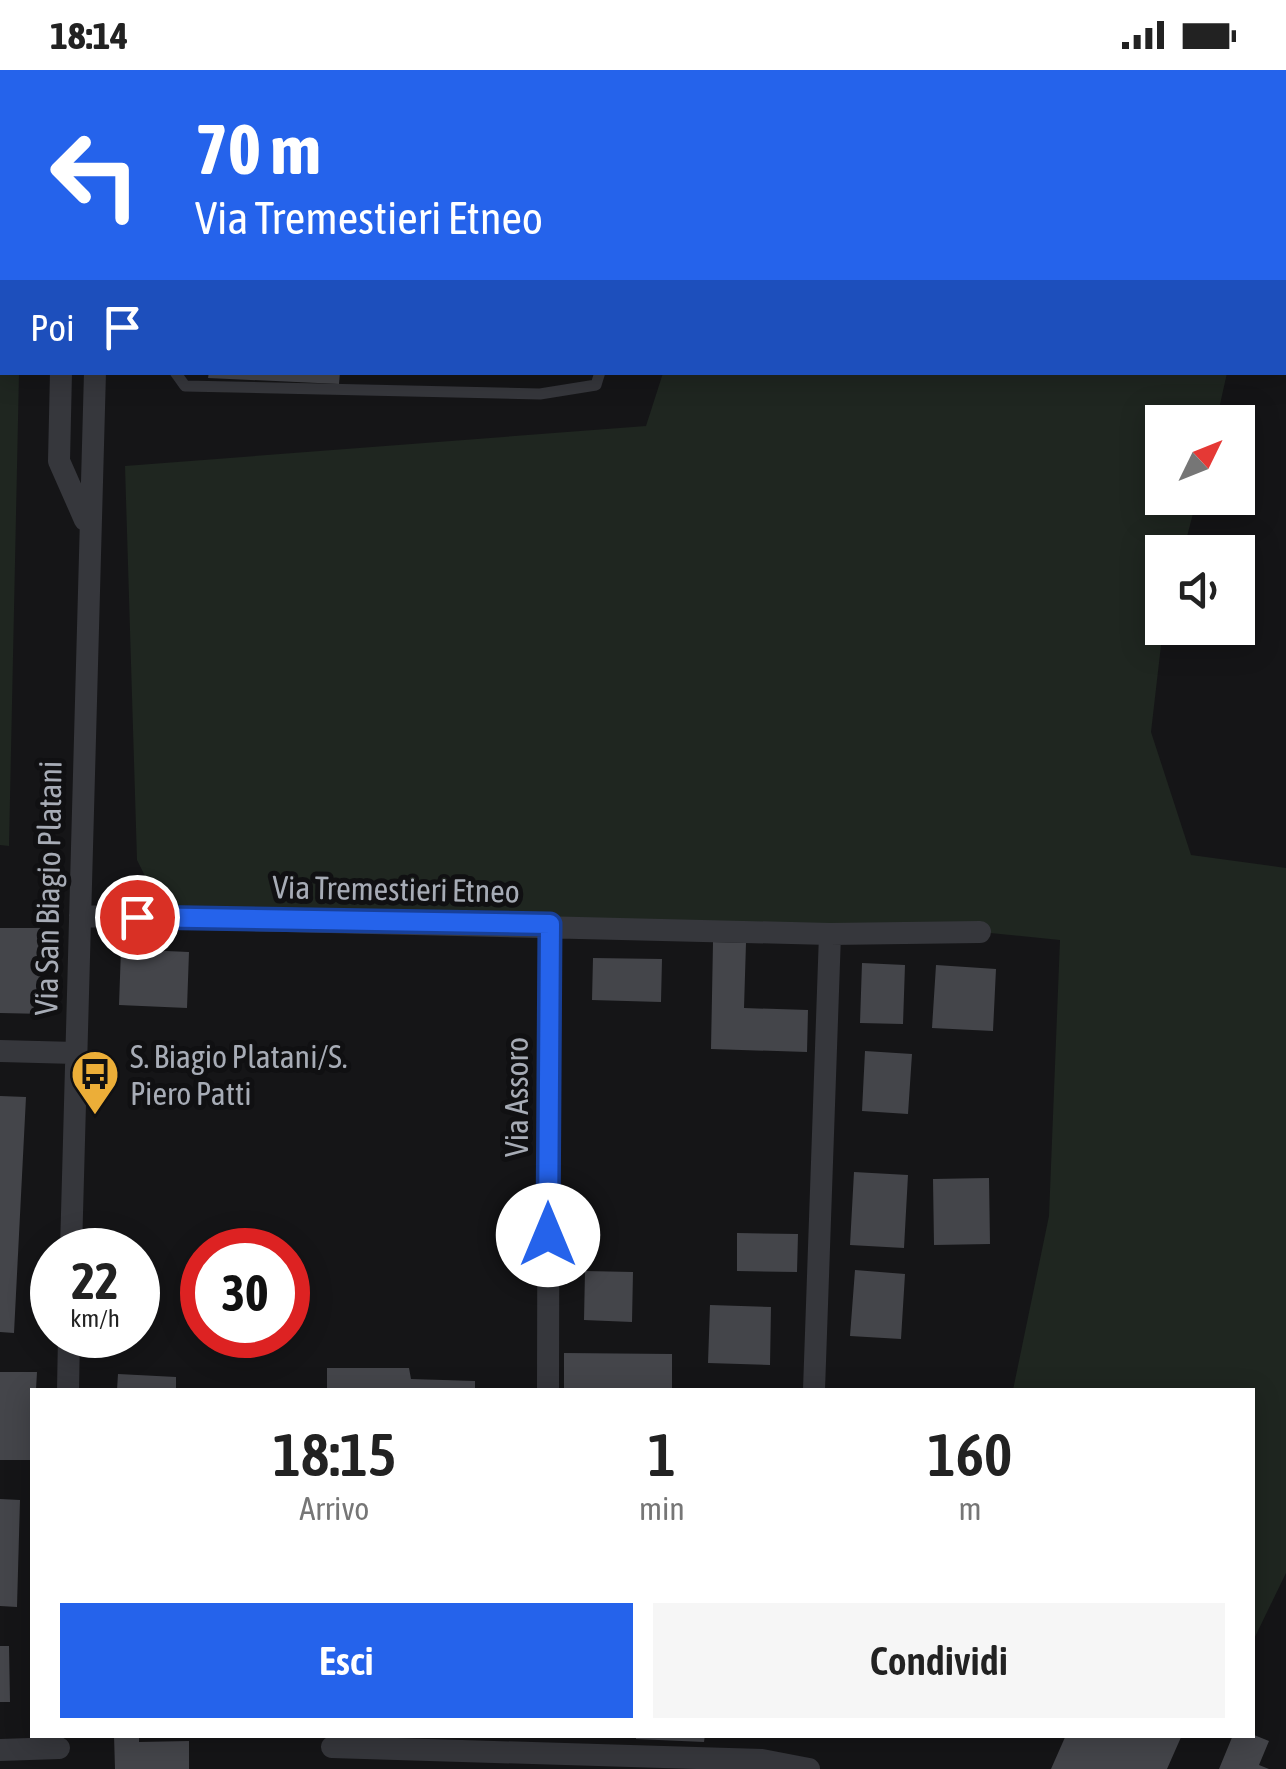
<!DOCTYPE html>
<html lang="it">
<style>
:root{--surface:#fff;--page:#f6f6f6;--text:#222;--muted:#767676;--accent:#2563eb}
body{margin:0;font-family:"Asap Condensed",sans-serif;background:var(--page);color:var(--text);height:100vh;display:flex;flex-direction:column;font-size:38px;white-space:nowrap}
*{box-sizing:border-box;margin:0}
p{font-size:32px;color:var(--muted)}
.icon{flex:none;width:55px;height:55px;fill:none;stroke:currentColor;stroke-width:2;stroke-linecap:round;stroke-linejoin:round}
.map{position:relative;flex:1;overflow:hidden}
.details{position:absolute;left:30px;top:1318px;width:1225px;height:350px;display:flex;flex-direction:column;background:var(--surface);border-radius:0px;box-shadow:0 5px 25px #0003}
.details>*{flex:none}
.top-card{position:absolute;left:0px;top:0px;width:1288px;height:305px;box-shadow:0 5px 25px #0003;background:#2563eb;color:#fff;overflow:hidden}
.needle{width:65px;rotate:47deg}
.controls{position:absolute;left:1145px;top:335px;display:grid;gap:20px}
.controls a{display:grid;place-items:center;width:110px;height:110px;border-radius:0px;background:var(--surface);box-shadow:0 5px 25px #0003;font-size:50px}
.speed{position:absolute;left:30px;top:1158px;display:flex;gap:20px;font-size:50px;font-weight:700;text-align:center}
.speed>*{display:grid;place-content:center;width:130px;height:130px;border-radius:50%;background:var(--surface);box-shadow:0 5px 25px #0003;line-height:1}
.speed small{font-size:25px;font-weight:400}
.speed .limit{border:15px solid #d22;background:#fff;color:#111}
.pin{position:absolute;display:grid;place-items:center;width:85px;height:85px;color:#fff;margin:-42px;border:5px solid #fff;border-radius:50%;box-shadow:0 2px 10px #0007}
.me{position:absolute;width:110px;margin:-55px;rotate:0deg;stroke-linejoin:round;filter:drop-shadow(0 0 8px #0008)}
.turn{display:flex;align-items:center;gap:35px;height:210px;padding:0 30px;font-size:45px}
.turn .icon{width:130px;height:130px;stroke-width:2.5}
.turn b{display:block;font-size:70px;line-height:85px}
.then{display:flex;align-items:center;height:95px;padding:0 30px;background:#0003;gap:20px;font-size:38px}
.eta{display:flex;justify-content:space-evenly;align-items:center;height:170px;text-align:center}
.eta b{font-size:60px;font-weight:600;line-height:70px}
.button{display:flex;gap:20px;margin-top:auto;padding:20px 30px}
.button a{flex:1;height:115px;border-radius:0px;background:var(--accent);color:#fff;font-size:40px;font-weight:600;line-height:115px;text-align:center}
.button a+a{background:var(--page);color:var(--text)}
.status{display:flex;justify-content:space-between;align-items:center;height:70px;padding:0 50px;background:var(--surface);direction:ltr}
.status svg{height:28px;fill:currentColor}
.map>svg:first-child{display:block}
.green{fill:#1f2620}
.building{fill:#44454a}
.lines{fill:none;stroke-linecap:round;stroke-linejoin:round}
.path{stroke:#3c3e43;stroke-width:5;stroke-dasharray:5 8;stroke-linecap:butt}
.lane{stroke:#36373c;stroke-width:11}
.street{stroke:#36373c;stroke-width:22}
.route-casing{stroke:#184099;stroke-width:25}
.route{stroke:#2563eb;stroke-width:18}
.labels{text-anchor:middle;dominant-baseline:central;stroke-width:10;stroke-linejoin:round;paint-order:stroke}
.street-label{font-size:32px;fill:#a7acb6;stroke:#101012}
.poi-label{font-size:32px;fill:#a7acb6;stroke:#101012;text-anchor:start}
</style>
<div class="status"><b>18:14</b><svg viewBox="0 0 49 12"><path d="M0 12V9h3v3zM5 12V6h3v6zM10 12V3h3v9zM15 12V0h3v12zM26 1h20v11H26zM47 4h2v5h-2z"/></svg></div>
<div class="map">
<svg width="1286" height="1699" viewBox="0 0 1286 1699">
<rect width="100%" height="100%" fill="#151517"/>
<path class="green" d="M0 0H26L2 2V302L19 303 9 776 0 775Z
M757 0H1272L756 2Z
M663 303H1227L1216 352H1162V428H1197L1183 482H1162L1163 558 1151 662 1191 785 1286 798V1503L1253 1571 1252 1320H1013L1049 1146 1060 870 980 862 166 848 137 790 125 396 646 356Z"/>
<path class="building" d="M209 302H340L339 314 208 308Z
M0 858H46L45 944 0 943Z
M713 872 746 873 744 938 808 940 807 982 711 979Z
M121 879 189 882 187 938 119 935Z
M593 888 662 889 661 932 592 930Z
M862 893 905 895 903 954 860 953Z
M936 895 996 899 993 961 932 958Z
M865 981 912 984 908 1044 862 1041Z
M0 1026 26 1027 14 1263 0 1262Z
M854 1102 908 1105 904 1178 850 1175Z
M989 1108 990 1174 934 1175 933 1109Z
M737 1163 798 1164 797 1202 737 1201Z
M855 1200 905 1204 901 1269 850 1266Z
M585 1201 633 1202 632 1252 584 1250Z
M710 1235 771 1237 770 1295 708 1293Z
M564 1283 672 1284V1320H564Z
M327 1298H409L411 1309 475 1311V1320H327Z
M0 1302H37L32 1390H0Z
M118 1304 176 1307V1320H117Z
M0 1429 20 1430 17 1537 0 1536Z
M0 1576H9L10 1632H0Z
M114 1665H139V1672L189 1671V1699H115Z
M636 1665H705L704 1672 636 1669Z
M1066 1665H1182L1167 1699H1051Z
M1233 1665H1254L1269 1671 1259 1695 1269 1699H1219Z"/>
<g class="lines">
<path class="path" d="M0 87 2 85"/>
<path class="lane" d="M175 302 185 316 540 324 596 315 600 302"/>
<path class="street" d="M65 2V0
M104 2V0
M61 302 59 391 85 450
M80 846 830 864 980 862
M0 981 76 983
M71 1180 95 302
M68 1320 69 1265
M548 1320 549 854
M814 1320 830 864
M332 1677 762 1690 809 1699
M0 1680 59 1678"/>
</g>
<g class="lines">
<g class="route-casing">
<path id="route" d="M137 847 550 854 548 1165"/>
</g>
<use href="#route" class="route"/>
</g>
<defs>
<g id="bus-pin" transform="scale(2.5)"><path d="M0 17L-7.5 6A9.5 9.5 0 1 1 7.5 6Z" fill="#ecae38" stroke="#101012"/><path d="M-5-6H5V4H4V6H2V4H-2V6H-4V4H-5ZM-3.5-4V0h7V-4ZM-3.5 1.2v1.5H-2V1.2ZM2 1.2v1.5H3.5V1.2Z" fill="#111"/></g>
</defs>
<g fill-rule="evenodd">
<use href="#bus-pin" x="95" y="1004"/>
</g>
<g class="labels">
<g class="street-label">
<text transform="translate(48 818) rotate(-89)">Via San Biagio Platani</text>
<text transform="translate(396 819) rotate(1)">Via Tremestieri Etneo</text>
<text transform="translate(516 1027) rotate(-90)">Via Assoro</text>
</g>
<g class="poi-label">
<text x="130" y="986">S. Biagio Platani/S.<tspan x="130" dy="37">Piero Patti</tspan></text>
</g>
</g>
</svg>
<div class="controls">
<a><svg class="needle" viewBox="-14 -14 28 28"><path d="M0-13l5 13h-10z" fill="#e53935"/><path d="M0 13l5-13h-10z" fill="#767676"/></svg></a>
<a><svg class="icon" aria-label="sound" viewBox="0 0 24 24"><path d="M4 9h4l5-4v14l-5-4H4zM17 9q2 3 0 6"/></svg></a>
</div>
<div class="speed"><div>22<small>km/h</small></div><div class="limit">30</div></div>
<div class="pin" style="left:137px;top:847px;background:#d93025"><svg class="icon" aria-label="arrive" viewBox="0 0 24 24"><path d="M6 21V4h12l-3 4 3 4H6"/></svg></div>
<svg class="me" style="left:548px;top:1165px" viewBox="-20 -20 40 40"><circle r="19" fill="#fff"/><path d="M0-13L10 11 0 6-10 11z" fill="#2563eb"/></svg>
<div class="top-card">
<div class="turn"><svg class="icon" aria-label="left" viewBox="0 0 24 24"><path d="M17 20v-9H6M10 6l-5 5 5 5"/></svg><div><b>70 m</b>Via Tremestieri Etneo</div></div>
<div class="then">Poi<svg class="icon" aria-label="arrive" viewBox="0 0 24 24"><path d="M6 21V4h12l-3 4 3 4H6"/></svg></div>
</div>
<section class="details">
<div class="eta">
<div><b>18:15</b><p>Arrivo</p></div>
<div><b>1</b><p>min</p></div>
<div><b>160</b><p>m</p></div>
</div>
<div class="button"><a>Esci</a><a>Condividi</a></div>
</section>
</div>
